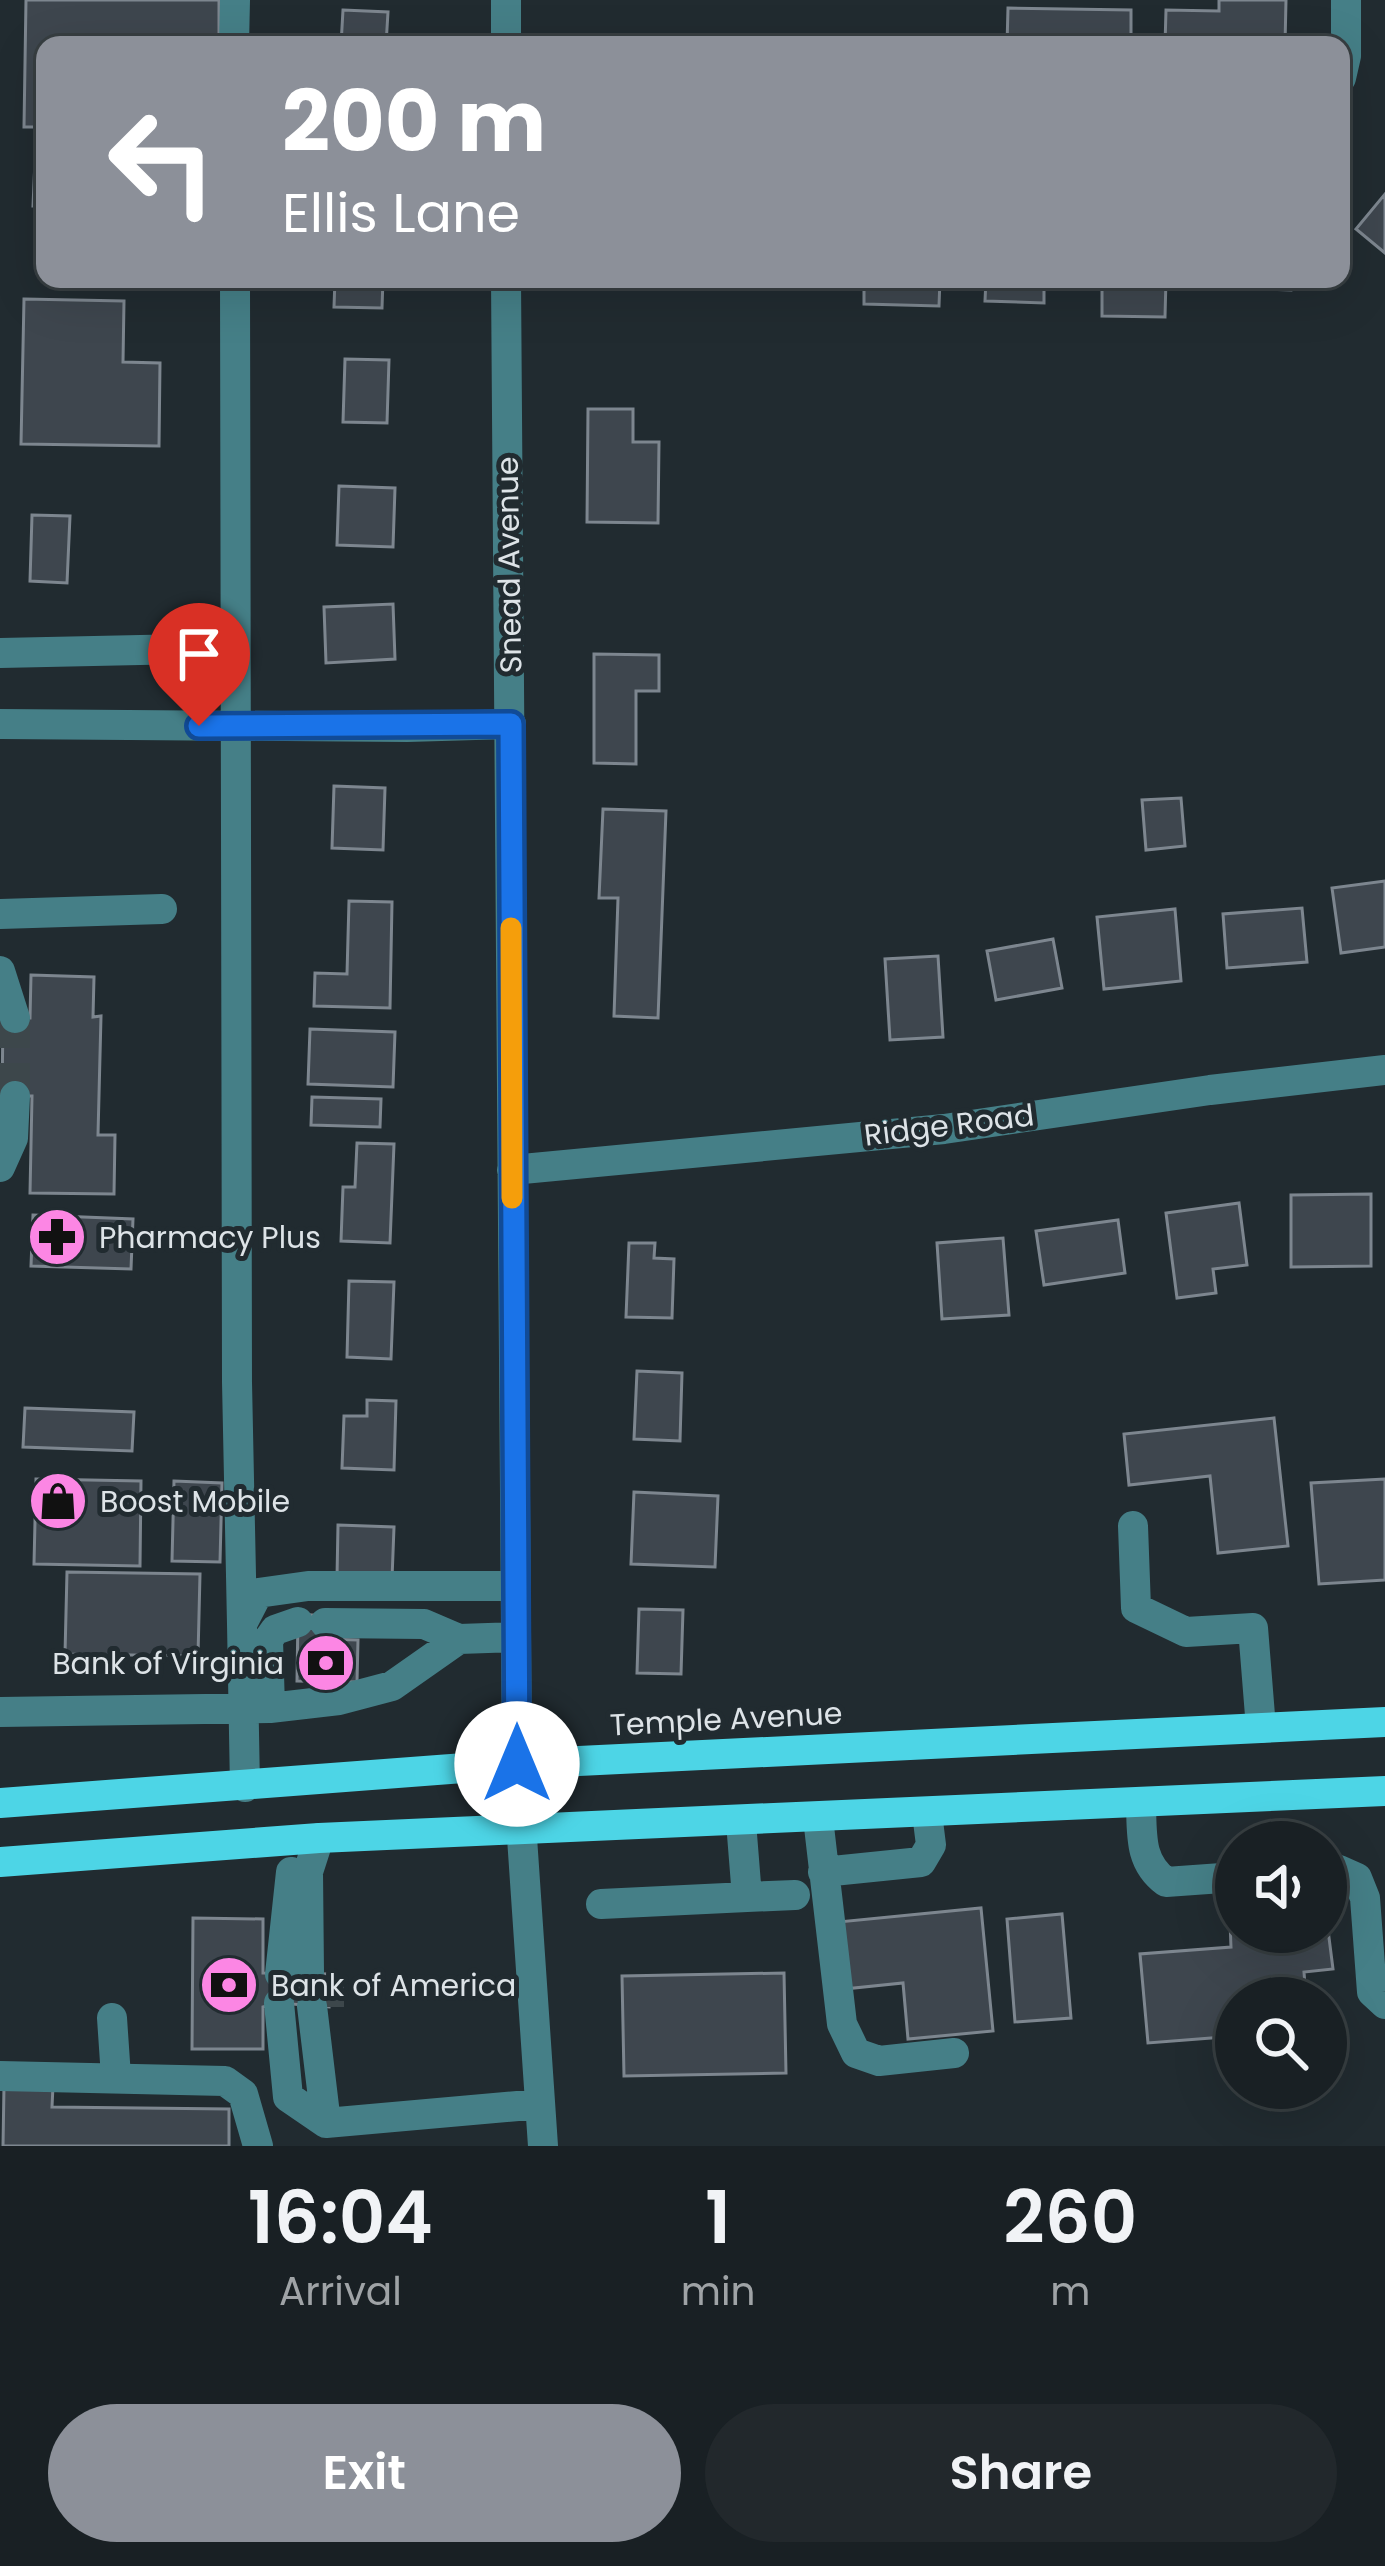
<!DOCTYPE html>
<style>
:root{--surface:#192024;--page:#22282c;--text:#f1f3f6;--muted:#9fa3a6;--line:#373e41;--accent:#8c9099}
body{margin:0;font-family:Poppins,sans-serif;background:var(--page);color:var(--text);height:100vh;display:flex;flex-direction:column;font-size:45px;white-space:nowrap}
*{box-sizing:border-box;margin:0}
p{font-size:39px;color:var(--muted)}
.icon{flex:none;width:66px;height:66px;fill:none;stroke:currentColor;stroke-width:2;stroke-linecap:round;stroke-linejoin:round}
.map{position:relative;height:2146px;overflow:hidden}
.side{display:flex;flex-direction:column;background:var(--surface);flex:1}
.side>*{flex:none}
.top-card{position:absolute;left:36px;top:36px;width:1314px;height:252px;border-radius:24px;box-shadow:0 12px 48px #0002,0 0 0 3px var(--line);background:#8c9099;color:#fff;overflow:hidden}
.buttons{position:absolute;left:1215px;top:1821px;display:grid;gap:24px}
.buttons a{display:grid;place-items:center;width:132px;height:132px;border-radius:50%;background:var(--surface);box-shadow:0 12px 48px #0002,0 0 0 3px var(--line);font-size:60px}
.pin{position:absolute;display:grid;place-items:center;width:102px;height:102px;color:#fff;margin:-123px -51px;border-radius:50% 50% 50% 0;rotate:-45deg;box-shadow:0 0 12px #0007}
.pin .icon{rotate:45deg}
.me{position:absolute;width:132px;margin:-66px;rotate:0deg;stroke-linejoin:round;filter:drop-shadow(0 0 9px #0008)}
.turn{display:flex;align-items:center;gap:42px;height:252px;padding:0 48px;font-size:54px}
.turn .icon{width:156px;height:156px;stroke-width:2.5}
.turn b{display:block;font-size:84px;line-height:102px}
.eta{display:flex;justify-content:space-evenly;align-items:center;height:204px;text-align:center}
.eta b{font-size:72px;font-weight:600;line-height:84px}
.action{display:flex;gap:24px;margin-top:auto;padding:24px 48px}
.action a{flex:1;height:138px;border-radius:72px;background:var(--accent);color:#fff;font-size:48px;font-weight:600;line-height:138px;text-align:center}
.action a+a{background:var(--page);color:var(--text)}
.map>svg:first-child{display:block}
.building{fill:#3e464e;stroke:#7d868f;stroke-width:3}
.lines{fill:none;stroke-linecap:round;stroke-linejoin:round}
.minor-tunnel{stroke:#3d474b;stroke-width:30;stroke-dasharray:30 15;stroke-linecap:butt}
.minor{stroke:#457f87;stroke-width:30}
.major{stroke:#4dd5e6;stroke-width:30}
.route-casing{stroke:#114b97;stroke-width:30}
.route{stroke:#1a73e8;stroke-width:21}
.slow{stroke:#f59e0b;stroke-width:21}
.labels{text-anchor:middle;dominant-baseline:central;stroke-width:10;stroke-linejoin:round;paint-order:stroke}
.street-label{font-size:30px;fill:#dde3e7;stroke:#212b30}
.poi-label{font-size:30px;fill:#dde3e7;stroke:#212b30;text-anchor:start}
</style>
<div class="map">
<svg width="1385" height="2146" viewBox="0 0 1385 2146">
<rect width="100%" height="100%" fill="#212b30"/>
<path class="building" d="M26 0H219V45H45V127H24Z
M1219 0H1286L1285 45H1165L1166 10 1219 11Z
M1008 8 1131 10V45H1007Z
M343 10 388 12 386 45H341Z
M36 138H45V206H33Z
M1385 194V253L1356 229Z
M335 279H383L382 308 334 307Z
M864 279H940L939 306 864 304Z
M986 279H1044V303L985 301Z
M1102 279H1166L1165 317 1102 316Z
M1203 279H1292L1291 290 1203 287Z
M24 299 124 301 123 362 160 363 159 446 21 444Z
M345 359 389 360 387 423 343 422Z
M588 409H633V442H659L658 523 587 522Z
M339 486 395 488 393 547 337 545Z
M32 515 70 516 67 583 30 581Z
M393 604 395 659 326 663 324 607Z
M594 654 659 655V691H636V764L594 763Z
M334 786 385 788 383 850 332 848Z
M1181 798 1185 846 1146 850 1142 800Z
M603 809 666 811 658 1018 614 1016 618 898H599Z
M1385 881V947L1341 953 1332 888Z
M349 901 392 902 390 1008 314 1006 315 973 347 974Z
M1302 908 1307 962 1227 968 1223 914Z
M1175 909 1181 981 1104 989 1097 917Z
M1053 939 1062 988 996 1000 987 951Z
M938 956 943 1037 890 1040 885 959Z
M31 975 94 977 93 1017 101 1016 98 1135H115L114 1194 30 1193 32 1096H2L3 1018H30Z
M310 1029 395 1032 393 1087 308 1084Z
M312 1097 381 1099 380 1127 311 1125Z
M357 1143 394 1144 390 1243 341 1241 343 1187H355Z
M1371 1194V1266L1291 1267V1195Z
M1239 1203 1247 1265 1213 1269 1216 1293 1177 1298 1166 1213Z
M33 1215 133 1219 131 1269 31 1266Z
M1118 1220 1125 1273 1044 1285 1036 1231Z
M1003 1238 1009 1315 942 1319 937 1243Z
M629 1243H655L654 1258 674 1259 672 1318 626 1317Z
M349 1281 394 1282 391 1359 347 1357Z
M637 1371 682 1373 680 1441 634 1439Z
M367 1400 396 1401 394 1470 342 1468 344 1416H367Z
M25 1408 134 1412 132 1451 23 1447Z
M1274 1418 1288 1546 1218 1553 1210 1476 1129 1485 1124 1434Z
M36 1479 141 1481 140 1566 34 1564Z
M1385 1479V1580L1319 1584 1311 1483Z
M174 1481 222 1483 220 1562 172 1561Z
M634 1492 718 1496 715 1567 631 1564Z
M338 1525 394 1527 392 1579 337 1577Z
M67 1572 200 1574 198 1656 65 1654Z
M639 1609 683 1610 681 1674 637 1673Z
M298 1614 325 1616 324 1639 358 1640 357 1682 297 1681Z
M981 1908 993 2031 908 2039 903 1983 844 1989 838 1922Z
M1062 1914 1071 2018 1015 2022 1007 1919Z
M1326 1914 1333 1969 1304 1972 1306 1998H1236V2036L1148 2043 1140 1954 1231 1947 1230 1922 1236 1921V1932H1326Z
M193 1918 263 1919V1973L329 1974V2007L279 2003 263 2007V2049H192Z
M784 1973 786 2073 624 2076 622 1976Z
M4 2086H53L52 2107 229 2109V2146H3Z"/>
<g class="lines">
<path class="minor-tunnel" d="M15 1018V1096
M329 2007V1974"/>
<path class="minor" d="M234 45 235 0
M506 45V0
M1341 78 1346 56V0
M235 279 237 1382 242 1624
M506 279 517 1764 543 2146
M0 653 234 648
M0 724 407 727 511 724
M0 914 162 909
M0 971 15 1018
M0 1167 13 1138 15 1096
M512 1170 944 1129 1210 1090 1385 1070
M1133 1526 1136 1608 1186 1632 1253 1628 1261 1728
M325 1623 424 1624 459 1639
M270 1708 268 1640 275 1630 298 1622
M0 1712 270 1708 339 1700 392 1686 459 1639 515 1637
M245 1787 242 1624 258 1593 308 1586H515
M1141 1803C1142 1835 1139 1862 1166 1882L1236 1877
M818 1818 842 2024 856 2053 879 2061 954 2053
M1326 1871 1339 1870 1357 1878 1365 1898 1372 1992 1385 2004
M823 1872 921 1862 931 1845 927 1813
M747 1897 795 1895
M601 1904 747 1897 741 1822
M309 1973 308 1872 319 1838
M280 1974 291 1872
M279 2003 288 2097 326 2123 540 2104
M312 2006 326 2123
M112 2018 116 2077
M0 2076 225 2081 243 2094 258 2146"/>
<path class="major" d="M0 1803 517 1764 1385 1722
M0 1862 319 1838 1385 1791"/>
</g>
<g class="lines">
<g class="route-casing">
<path id="route" d="M199 726 511 724 517 1764"/>
</g>
<use href="#route" class="route"/>
<path class="slow" d="M511 928 512 1198"/>
</g>
<defs>
<g id="pharmacy-disc" transform="scale(3)"><circle r="9.5" fill="#fc86e4" stroke="#212b30"/><path d="M-2-6h4v4h4v4h-4v4h-4v-4h-4v-4h4Z" fill="#111"/></g>
<g id="shop-disc" transform="scale(3)"><circle r="9.5" fill="#fc86e4" stroke="#212b30"/><path d="M-5-2.5h2.3a2.7 3.5 0 0 1 5.4 0H5L5.5 6h-11ZM-1.5-2.5h3a1.5 2.3 0 0 0-3 0Z" fill="#111"/></g>
<g id="bank-disc" transform="scale(3)"><circle r="9.5" fill="#fc86e4" stroke="#212b30"/><path d="M-6-4H6V4H-6ZM0-2.3a2.3 2.3 0 1 0 0 4.6a2.3 2.3 0 1 0 0-4.6Z" fill="#111"/></g>
</defs>
<g fill-rule="evenodd">
<use href="#pharmacy-disc" x="57" y="1237"/>
<use href="#shop-disc" x="58" y="1501"/>
<use href="#bank-disc" x="326" y="1663"/>
<use href="#bank-disc" x="229" y="1985"/>
</g>
<g class="labels">
<g class="street-label">
<text transform="translate(509 565) rotate(-91)">Snead Avenue</text>
<text transform="translate(949 1125) rotate(-7)">Ridge Road</text>
<text transform="translate(726 1719) rotate(-3)">Temple Avenue</text>
</g>
<g class="poi-label">
<text x="99" y="1237">Pharmacy Plus</text>
<text x="100" y="1501">Boost Mobile</text>
<text x="284" y="1663" text-anchor="end">Bank of Virginia</text>
<text x="271" y="1985">Bank of America</text>
</g>
</g>
</svg>
<div class="buttons">
<a><svg class="icon" aria-label="sound" viewBox="0 0 24 24"><path d="M4 9h4l5-4v14l-5-4H4zM17 9q2 3 0 6"/></svg></a>
<a><svg class="icon" aria-label="search" viewBox="0 0 24 24"><circle cx="10" cy="10" r="6"/><path d="M15 15l6 6"/></svg></a>
</div>
<div class="pin" style="left:199px;top:726px;background:#d93025"><svg class="icon" aria-label="arrive" viewBox="0 0 24 24"><path d="M6 21V4h12l-3 4 3 4H6"/></svg></div>
<svg class="me" style="left:517px;top:1764px" viewBox="-20 -20 40 40"><circle r="19" fill="#fff"/><path d="M0-13L10 11 0 6-10 11z" fill="#1a73e8"/></svg>
<div class="top-card">
<div class="turn"><svg class="icon" aria-label="left" viewBox="0 0 24 24"><path d="M17 20v-9H6M10 6l-5 5 5 5"/></svg><div><b>200 m</b>Ellis Lane</div></div>
</div>
</div>
<section class="side">
<div class="eta">
<div><b>16:04</b><p>Arrival</p></div>
<div><b>1</b><p>min</p></div>
<div><b>260</b><p>m</p></div>
</div>
<div class="action"><a>Exit</a><a>Share</a></div>
</section>
